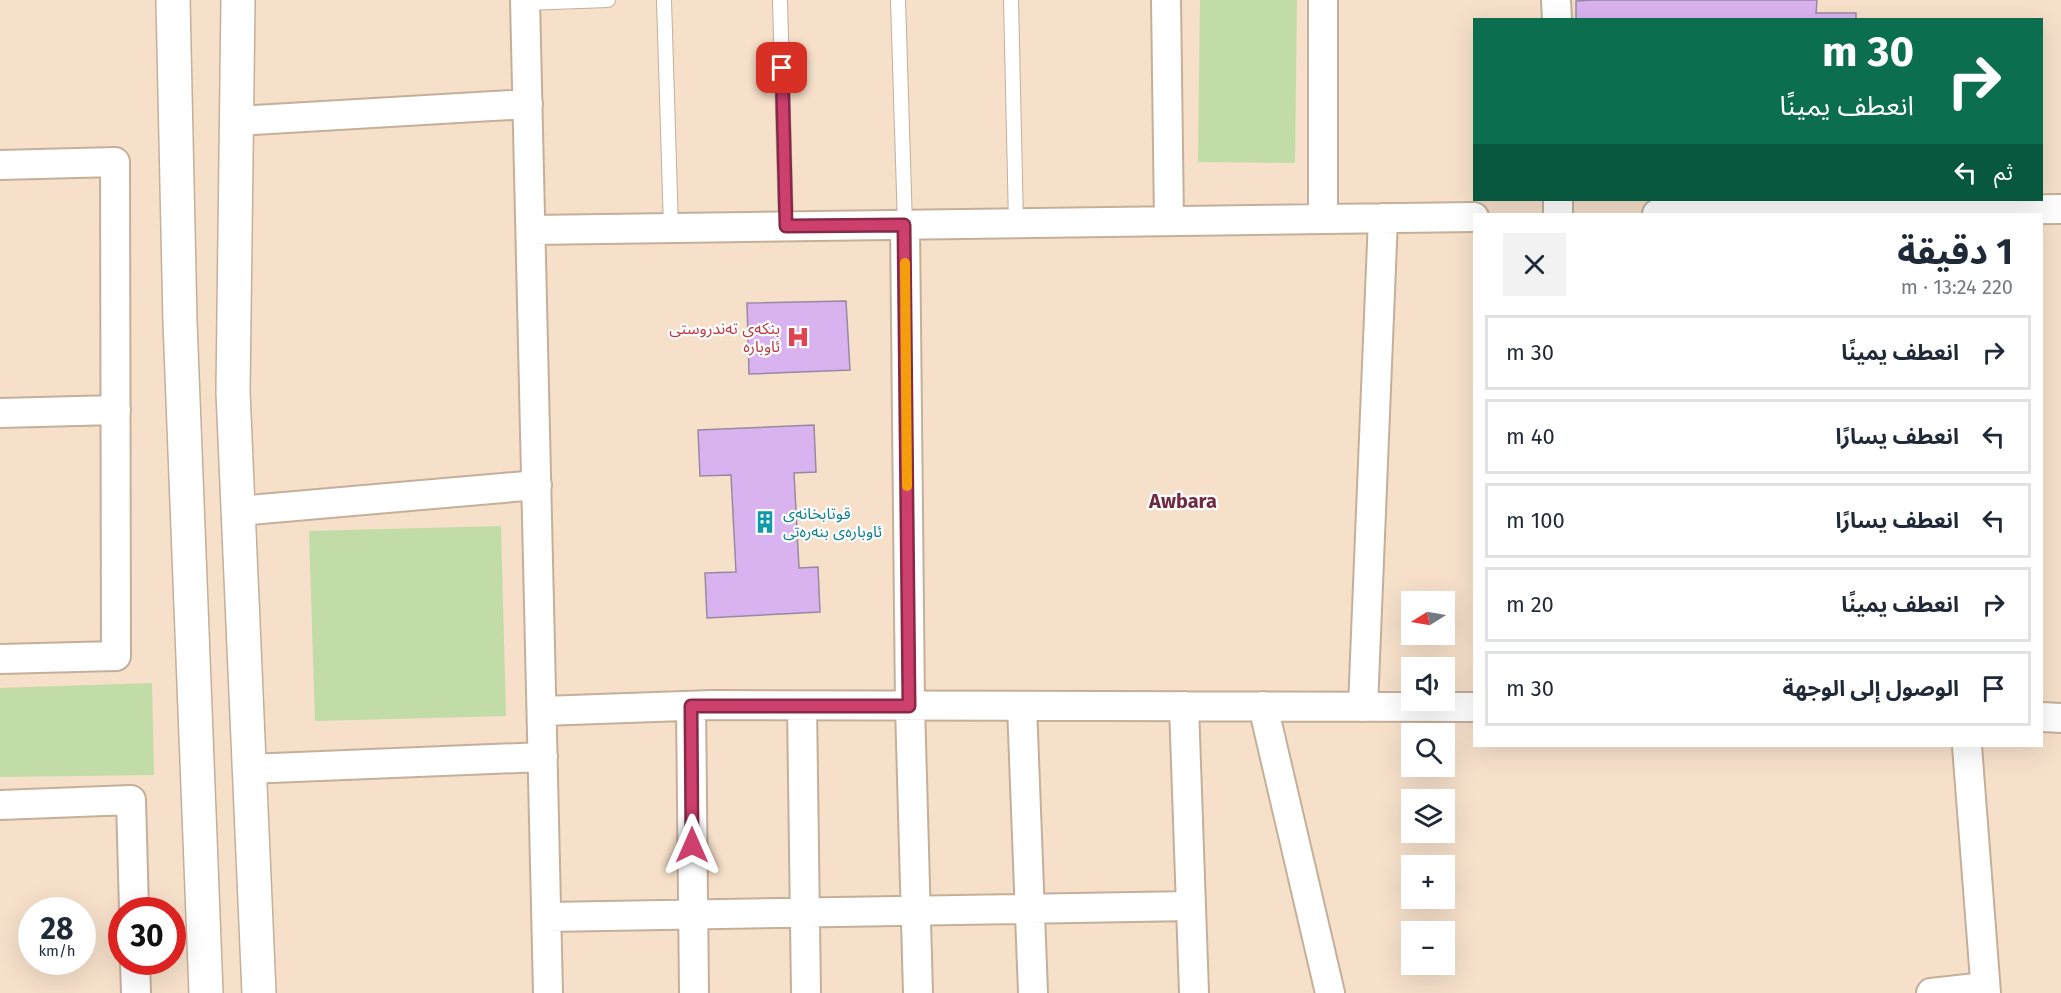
<!DOCTYPE html>
<html lang="ar">
<meta charset="utf-8">
<style>
:root{--surface:#fff;--page:#f2f2f3;--text:#1f2937;--muted:#747a83;--line:#e0e1e3}
body{margin:0;font-family:"Fira Sans","Noto Sans Arabic",sans-serif;background:var(--page);color:var(--text);direction:rtl;height:100vh;display:flex;flex-direction:column;font-size:22px;white-space:nowrap}
*{box-sizing:border-box;margin:0}
p{font-size:20px;color:var(--muted)}
.icon{flex:none;width:33px;height:33px;fill:none;stroke:currentColor;stroke-width:2;stroke-linecap:round;stroke-linejoin:round}
.map{position:relative;flex:1;overflow:hidden;direction:ltr}
.panel{position:absolute;left:1473px;top:213px;width:570px;height:534px;display:flex;flex-direction:column;background:var(--surface);border-radius:0px;box-shadow:0 6px 24px #0002;direction:rtl}
.panel>*{flex:none}
.hud{position:absolute;left:1473px;top:18px;width:570px;height:183px;border-radius:0px;box-shadow:0 6px 24px #0002;direction:rtl;background:#0b6e4f;color:#fff;overflow:hidden}
.needle{width:39px;rotate:259deg}
.buttons{position:absolute;left:1401px;top:591px;display:grid;gap:12px}
.buttons a{display:grid;place-items:center;width:54px;height:54px;border-radius:0px;background:var(--surface);box-shadow:0 6px 24px #0002;font-size:30px}
.speed{position:absolute;left:18px;top:897px;display:flex;gap:12px;font-size:30px;font-weight:700;text-align:center}
.speed>*{display:grid;place-content:center;width:78px;height:78px;border-radius:50%;background:var(--surface);box-shadow:0 6px 24px #0002;line-height:1}
.speed small{font-size:15px;font-weight:400}
.speed .limit{border:9px solid #d22;background:#fff;color:#111}
.pin{position:absolute;display:grid;place-items:center;width:51px;height:51px;color:#fff;margin:-26px;border-radius:12px;box-shadow:0 3px 9px #0006}
.me{position:absolute;width:66px;margin:-33px;rotate:0deg;stroke-linejoin:round;filter:drop-shadow(0 0 4px #0008)}
.turn{display:flex;align-items:center;gap:21px;height:126px;padding:0 30px;font-size:27px}
.turn .icon{width:78px;height:78px;stroke-width:2.5}
.turn b{display:block;font-size:42px;line-height:51px}
.then{display:flex;align-items:center;height:57px;padding:0 30px;background:#0003;gap:12px;font-size:22px}
.round{display:grid;place-items:center;flex:none;width:63px;height:63px;border-radius:0px;background:var(--page)}
.summary{display:flex;align-items:center;justify-content:space-between;height:102px;padding:0 30px}
h1{font-size:36px;font-weight:700;line-height:45px}
ul{padding:0;list-style:none}
li{display:flex;align-items:center;gap:18px;height:75px;margin:0 12px 9px;padding:0 18px;border:3px solid var(--line);border-radius:0px}
li div{flex:1}
li b{display:block;font-size:22px}
li em{font-style:normal}
.map>svg:first-child{display:block}
.green{fill:#c1dca7}
.building{fill:#d8b3f0;stroke:#9889a1;stroke-width:1.5}
.lines{fill:none;stroke-linecap:round;stroke-linejoin:round}
.service-casing{stroke:#c4af9a;stroke-width:16}
.minor-casing{stroke:#c4af9a;stroke-width:32}
.tertiary-casing{stroke:#c4af9a;stroke-width:36}
.service{stroke:#fff;stroke-width:14}
.minor{stroke:#fff;stroke-width:28}
.tertiary{stroke:#fff;stroke-width:33}
.route-casing{stroke:#852947;stroke-width:15}
.route{stroke:#cd3f6d;stroke-width:10}
.slow{stroke:#f59e0b;stroke-width:10}
.labels{text-anchor:middle;dominant-baseline:central;stroke-width:4.5;stroke-linejoin:round;paint-order:stroke}
.health-label{font-size:16px;fill:#be3a42;stroke:#fff;text-anchor:end}
.culture-label{font-size:16px;fill:#0d838f;stroke:#fff;text-anchor:start}
.quarter-label{font-size:20px;font-weight:bold;fill:#702b3f;stroke:#fff}
</style>
<div class="map">
<svg width="2061" height="993" viewBox="0 0 2061 993">
<rect width="100%" height="100%" fill="#f6e0ca"/>
<path class="green" d="M1200 0H1297L1295 163 1198 162Z
M501 526 506 716 315 721 309 531Z
M152 683 154 775 0 777V688Z"/>
<path class="building" d="M1595 0H1817L1816 13H1856V20H1576V1Z
M846 301 850 370 749 374 747 303Z
M814 425 816 472 794 473 799 568 818 567 820 612 707 618 705 573 736 572 731 475 700 476 698 430Z"/>
<g class="lines">
<g class="service-casing">
<path id="service" d="M664 0 671 228
M780 0 786 226
M898 0 905 225
M1011 0 1016 223
M525 3 608 0"/>
</g>
<g class="minor-casing">
<path id="minor" d="M525 0 548 993
M1166 0 1169 221
M1323 0V219
M1556 0 1557 20
M237 121 528 104
M0 165 115 162 116 656 0 659
M1558 200V214
M1657 214 2061 209
M905 225 910 706 918 993
M531 230 1474 217
M0 413 116 410
M238 511 537 485
M691 706 694 993
M802 706 806 993
M1022 706 1033 993
M1184 706 1194 993
M1263 706 1330 993
M1363 707 1383 218
M542 711 712 705 1474 707
M2042 717 2061 718
M1967 746 1986 993
M250 769 543 757
M0 805 131 800 134 910
M547 917 1191 906
M135 962 136 993
M1931 993 1985 987"/>
</g>
<g class="tertiary-casing">
<path id="tertiary" d="M173 0 180 322 206 993
M238 0 233 392 259 993"/>
</g>
<use href="#service" class="service"/>
<use href="#minor" class="minor"/>
<use href="#tertiary" class="tertiary"/>
</g>
<g class="lines">
<g class="route-casing">
<path id="route" d="M692 845 691 706H909L904 225 786 226 782 68"/>
</g>
<use href="#route" class="route"/>
<path class="slow" d="M905 263 907 486"/>
</g>
<defs>
<g id="hospital-bare" transform="scale(1.8)"><path d="M-5-5h3v3.5h4V-5h3V5h-3V1.5h-4V5h-3Z" fill="#e0444e" stroke="#fff" stroke-width="2.5" paint-order="stroke"/></g>
<g id="building-bare" transform="scale(1.8)"><path d="M-4-6H4V6H1V3H-1V6H-4ZM-2.5-4.3h1.7v1.8h-1.7ZM.8-4.3h1.7v1.8H.8ZM-2.5-1h1.7V.8h-1.7ZM.8-1h1.7V.8H.8Z" fill="#0f9aa8" stroke="#fff" stroke-width="2.5" paint-order="stroke"/></g>
</defs>
<g fill-rule="evenodd">
<use href="#hospital-bare" x="798" y="337"/>
<use href="#building-bare" x="765" y="522"/>
</g>
<g class="labels">
<g class="health-label">
<text x="780" y="328">بنکەی تەندروستی<tspan x="780" dy="18">ئاوبارە</tspan></text>
</g>
<g class="culture-label">
<text x="783" y="513">قوتابخانەی<tspan x="783" dy="18">ئاوبارەی بنەرەتی</tspan></text>
</g>
<g class="quarter-label">
<text x="1183" y="501">Awbara</text>
</g>
</g>
</svg>
<div class="buttons">
<a><svg class="needle" viewBox="-14 -14 28 28"><path d="M0-13l5 13h-10z" fill="#e53935"/><path d="M0 13l5-13h-10z" fill="#747a83"/></svg></a>
<a><svg class="icon" aria-label="sound" viewBox="0 0 24 24"><path d="M4 9h4l5-4v14l-5-4H4zM17 9q2 3 0 6"/></svg></a>
<a><svg class="icon" aria-label="search" viewBox="0 0 24 24"><circle cx="10" cy="10" r="6"/><path d="M15 15l6 6"/></svg></a>
<a><svg class="icon" aria-label="layers" viewBox="0 0 24 24"><path d="M12 4l9 5-9 5-9-5zM3 14l9 5 9-5"/></svg></a>
<a>+</a>
<a>−</a>
</div>
<div class="speed"><div>28<small>km/h</small></div><div class="limit">30</div></div>
<div class="pin" style="left:782px;top:68px;background:#d93025"><svg class="icon" aria-label="arrive" viewBox="0 0 24 24"><path d="M6 21V4h12l-3 4 3 4H6"/></svg></div>
<svg class="me" style="left:692px;top:845px" viewBox="-20 -20 40 40"><path d="M0-17L14 15 0 8-14 15z" fill="#cd3f6d" stroke="#fff" stroke-width="4"/></svg>
<div class="hud">
<div class="turn"><svg class="icon" aria-label="right" viewBox="0 0 24 24"><path d="M7 20v-9h11M14 6l5 5-5 5"/></svg><div><b>30 m</b>انعطف يمينًا</div></div>
<div class="then">ثم<svg class="icon" aria-label="left" viewBox="0 0 24 24"><path d="M17 20v-9H6M10 6l-5 5 5 5"/></svg></div>
</div>
<section class="panel">
<div class="summary"><div><h1>1 دقيقة</h1><p>220 m · 13:24</p></div><a class="round"><svg class="icon" aria-label="close" viewBox="0 0 24 24"><path d="M6 6l12 12M18 6L6 18"/></svg></a></div>
<ul>
<li><svg class="icon" aria-label="right" viewBox="0 0 24 24"><path d="M7 20v-9h11M14 6l5 5-5 5"/></svg><div><b>انعطف يمينًا</b></div><em>30 m</em></li>
<li><svg class="icon" aria-label="left" viewBox="0 0 24 24"><path d="M17 20v-9H6M10 6l-5 5 5 5"/></svg><div><b>انعطف يسارًا</b></div><em>40 m</em></li>
<li><svg class="icon" aria-label="left" viewBox="0 0 24 24"><path d="M17 20v-9H6M10 6l-5 5 5 5"/></svg><div><b>انعطف يسارًا</b></div><em>100 m</em></li>
<li><svg class="icon" aria-label="right" viewBox="0 0 24 24"><path d="M7 20v-9h11M14 6l5 5-5 5"/></svg><div><b>انعطف يمينًا</b></div><em>20 m</em></li>
<li><svg class="icon" aria-label="arrive" viewBox="0 0 24 24"><path d="M6 21V4h12l-3 4 3 4H6"/></svg><div><b>الوصول إلى الوجهة</b></div><em>30 m</em></li>
</ul>
</section>
</div>
